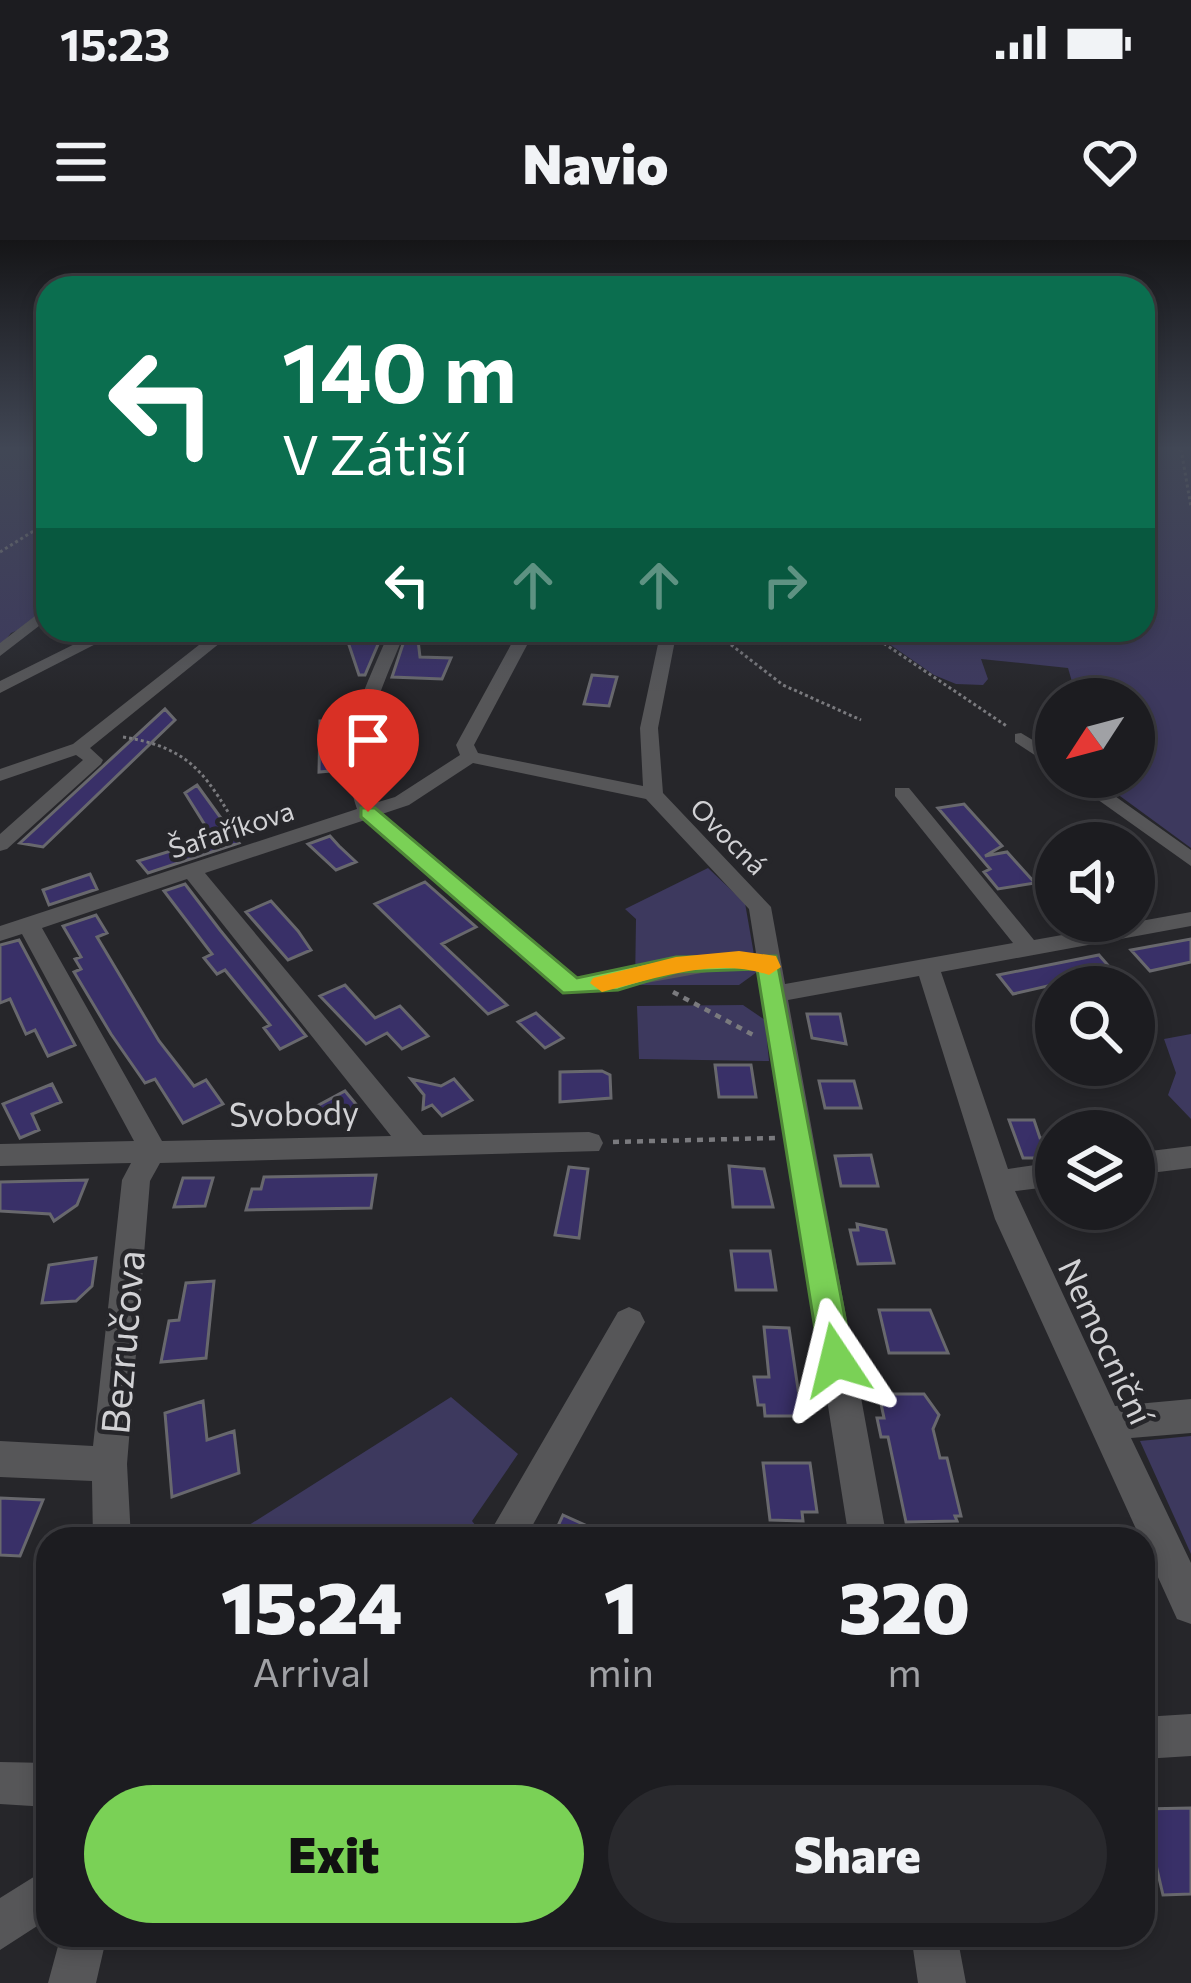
<!DOCTYPE html>
<meta charset="utf-8">
<style>
:root{--surface:#1c1c20;--page:#29292d;--text:#f1f3f6;--muted:#a0a1a5;--line:#3a3a3e;--accent:#7ad156}
body{margin:0;font-family:Commissioner,sans-serif;background:var(--page);color:var(--text);height:100vh;display:flex;flex-direction:column;font-size:45px;white-space:nowrap}
*{box-sizing:border-box;margin:0}
p{font-size:39px;color:var(--muted)}
.icon{flex:none;width:66px;height:66px;fill:none;stroke:currentColor;stroke-width:2;stroke-linecap:round;stroke-linejoin:round}
.map{position:relative;flex:1;overflow:hidden}
.drawer{position:absolute;left:36px;top:1287px;width:1119px;height:420px;display:flex;flex-direction:column;background:var(--surface);border-radius:36px;box-shadow:0 6px 18px #0003,0 0 0 3px var(--line)}
.drawer>*{flex:none}
.top-card{position:absolute;left:36px;top:36px;width:1119px;height:366px;border-radius:36px;box-shadow:0 6px 18px #0003,0 0 0 3px var(--line);background:#0b6e4f;color:#fff;overflow:hidden}
.needle{width:78px;rotate:234deg}
.buttons{position:absolute;left:1035px;top:438px;display:grid;gap:24px}
.buttons a{display:grid;place-items:center;width:120px;height:120px;border-radius:50%;background:var(--surface);box-shadow:0 6px 18px #0003,0 0 0 3px var(--line);font-size:60px}
.pin{position:absolute;display:grid;place-items:center;width:102px;height:102px;color:#fff;margin:-123px -51px;border-radius:50% 50% 50% 0;rotate:-45deg;box-shadow:0 0 12px #0007}
.pin .icon{rotate:45deg}
.me{position:absolute;width:132px;margin:-66px;rotate:350deg;stroke-linejoin:round;filter:drop-shadow(0 0 9px #0008)}
.turn{display:flex;align-items:center;gap:42px;height:252px;padding:0 48px;font-size:54px}
.turn .icon{width:156px;height:156px;stroke-width:2.5}
.turn b{display:block;font-size:84px;line-height:102px}
.lanes{display:flex;align-items:center;height:114px;padding:0 48px;background:#0003;justify-content:center;gap:60px;direction:ltr}
.lanes .off{opacity:.35}
.eta{display:flex;justify-content:space-evenly;align-items:center;height:204px;text-align:center}
.eta b{font-size:72px;font-weight:800;line-height:84px}
.cta{display:flex;gap:24px;margin-top:auto;padding:24px 48px}
.cta a{flex:1;height:138px;border-radius:72px;background:var(--accent);color:#111;font-size:48px;font-weight:800;line-height:138px;text-align:center}
.cta a+a{background:var(--page);color:var(--text)}
.status{display:flex;justify-content:space-between;align-items:center;height:84px;padding:0 60px;background:var(--surface);direction:ltr}
.status svg{height:33px;fill:currentColor}
header{display:flex;justify-content:space-between;align-items:center;height:156px;padding:0 48px;background:var(--surface);font-size:54px;font-weight:800}
.map>svg:first-child{display:block}
.green{fill:#3d395e}
.building{fill:#393068;stroke:#68686d;stroke-width:3}
.lines{fill:none;stroke-linecap:round;stroke-linejoin:round}
.path-far1{stroke:#7a7a7e;stroke-width:3;stroke-dasharray:3 3;stroke-linecap:butt}
.path{stroke:#7a7a7e;stroke-width:4.5;stroke-dasharray:6 6;stroke-linecap:butt}
.minor{fill:#565658;fill-rule:evenodd}
.route{fill:#7ad156;stroke:#4f8838;stroke-width:3}
.slow{fill:#f59e0b}
.labels{text-anchor:middle;dominant-baseline:central;stroke-width:9;stroke-linejoin:round;paint-order:stroke}
.far-street-label{font-size:27px;fill:#d1d1d4;stroke:#26262a}
.street-label{font-size:33px;fill:#d1d1d4;stroke:#26262a}
.near-street-label{font-size:39px;fill:#d1d1d4;stroke:#26262a}
</style>
<div class="status"><b>15:23</b><svg viewBox="0 0 49 12"><path d="M0 12V9h3v3zM5 12V6h3v6zM10 12V3h3v9zM15 12V0h3v12zM26 1h20v11H26zM47 4h2v5h-2z"/></svg></div>
<header><svg class="icon" aria-label="menu" viewBox="0 0 24 24"><path d="M4 6h16M4 12h16M4 18h16"/></svg>Navio<svg class="icon" aria-label="heart" viewBox="0 0 24 24"><path d="M12 20l-8-8c-3-5 5-10 8-4 3-6 11-1 8 4z"/></svg></header>
<div class="map">
<svg width="1191" height="1743" viewBox="0 0 1191 1743">
<rect width="100%" height="100%" fill="#26262a"/>
<path class="green" d="M0 209H48V377L11 393 0 407Z
M1143 209H1191V608L1094 537H1134V459H1077L1068 428 981 419 988 439 983 445 956 444 934 435 869 390H1143Z
M708 628 745 663 757 732 739 745H635L636 679 625 669Z
M743 765 765 780 769 821 639 819 637 766Z
M1191 794V879L1168 855 1176 833 1164 799Z
M451 1157 518 1214 472 1281 483 1295 479 1299H227Z
M1191 1196V1314L1140 1201Z"/>
<path class="building" d="M344 390H363L368 403 379 402 365 435H359Z
M418 400 420 417 451 418 442 439 392 437 404 401Z
M592 435 617 437 609 466 584 464Z
M165 469 175 480 43 607 20 603Z
M333 472H352L345 520 341 530 319 532 320 481H329Z
M197 545 239 603 148 633 138 621 213 598 185 553Z
M964 564 1002 606 985 616 1007 612 1035 643 998 649 984 632 990 629 938 568Z
M330 596 339 606 356 622 336 630 308 604Z
M90 634 97 649 49 665 43 650Z
M425 642 476 687 442 704 507 765 488 774 375 664Z
M185 644 220 690 306 796 280 809 264 788 270 785 225 730 217 734 204 718 212 714 164 651Z
M271 661 298 691 311 710 288 720 246 672Z
M96 675 107 693 97 697 159 801 194 846 206 840 223 864 183 883 155 839 145 843 111 794 74 732 81 729 75 719 81 717 63 686Z
M1191 699V722L1150 731 1131 710Z
M19 700 75 805 48 816 35 790 26 794 10 759 0 763V705Z
M1099 715 1113 731 1013 754 998 735Z
M345 745 375 778 400 766 428 796 402 809 387 793 366 804 320 756Z
M536 773 563 798 545 808 518 782Z
M807 774H840L846 804 812 798Z
M715 825H751L756 857H719Z
M602 831 610 835 611 858 560 862V832Z
M411 839 441 846 454 839 472 860 442 876 432 865 423 869 424 855Z
M819 841H854L861 868H825Z
M52 844 61 862 32 874 39 890 20 898 3 864Z
M345 851 360 869 332 883 317 866Z
M1009 880H1034L1040 898H1056V918H1023Z
M871 915 878 946H841L835 916Z
M729 926 764 929 773 967H733Z
M569 927 588 929 579 998 555 995Z
M376 935 371 968 246 970 252 949H261L264 937Z
M183 938H213L205 966 174 967Z
M87 940 77 965 54 981 50 974 0 971V942Z
M857 984 886 990 894 1023 858 1024 850 990H858Z
M731 1011H770L776 1050H736Z
M96 1018 92 1046 76 1061 42 1063 49 1025Z
M214 1041 206 1118 161 1122 169 1081 179 1080 186 1043Z
M879 1070H930L948 1113H889Z
M764 1087 789 1088 802 1176H765L764 1165H758L754 1137H769Z
M889 1154H924L939 1175 933 1189 940 1218H947L961 1276H955L957 1281 906 1282 888 1197H881L877 1178H884L880 1159Z
M203 1161 207 1200 234 1191 239 1233 172 1257 165 1173Z
M763 1223H810L817 1272H802L803 1281 770 1280Z
M0 1258 43 1260 20 1316 0 1315Z
M563 1275 616 1299H552Z
M1191 1568V1654L1163 1655 1143 1569Z"/>
<g class="lines">
<path class="path-far1" d="M1181 209 1191 267
M0 312 48 282
M712 390 783 445 861 480
M864 390 1008 487
M123 497C195 508 208 539 243 597"/>
<path class="path" d="M673 752 757 797
M613 902 776 898"/>
<path class="minor" d="M48 366V379L0 416V403Z
M103 390H123L0 453V441Z
M218 390H236L90 508 103 520 101 524 7 609 0 611V594L83 520 76 515 0 541V529L73 504Z
M379 390H395L400 404C378 457 354 506 375 563L395 557 460 515 456 505 519 390H535L474 505 478 513 643 546 640 488 661 390H677L658 488 663 553 771 667 785 744 1013 703 895 556V548H909L1034 700 1191 672V686L941 732 1008 929 1056 922V946L1015 951 1115 1166 1191 1159V1193L1131 1198 1191 1323V1384L1177 1379 995 979 919 736 788 760 887 1299H849L759 729 718 730 597 752 564 753 365 580 205 633 423 895 589 892 599 895 603 903 599 911 160 923 150 941 127 1224 131 1299H93L92 1241 0 1237V1201L93 1206 122 940 131 923 0 926V904L134 901 22 694 0 701V686L357 569C336 508 359 461 384 404ZM473 523 646 559 749 669 756 713 693 717 577 738 382 574 409 565ZM187 639 391 896 162 901 42 688Z
M1021 493 1056 514V529L1015 502V494Z
M1066 537H1088L1191 610V626Z
M1191 906V928L1134 935V913Z
M629 1067 640 1072 645 1082 525 1299H486L618 1072Z
M1191 1474V1516L1143 1519V1477Z
M0 1522 48 1523V1567L0 1564Z
M48 1628V1679L0 1710V1658Z
M61 1695H107L96 1743H48Z
M911 1695H957L966 1743H918Z"/>
</g>
<linearGradient id="sky" x2="0" y2="1"><stop stop-color="#151517"/><stop offset="0.46" stop-color="#414755"/><stop offset="1" stop-color="#414755" stop-opacity="0"/></linearGradient>
<rect width="1191" height="453" fill="url(#sky)"/>
<path class="route" d="M361 568H375L577 738 676 717 776 716 853 1120 848 1131 836 1136 825 1131 820 1120 757 729 677 732 618 750 563 753 361 577Z"/>
<path class="slow" d="M739 711 776 716 781 727 769 735C717 717 656 738 602 752L590 743 593 738 676 717Z"/>
<g class="labels">
<g class="far-street-label">
<text transform="translate(231 589) rotate(-18)">Šafaříkova</text>
<text transform="translate(729 596) rotate(45)">Ovocná</text>
</g>
<g class="street-label">
<text transform="translate(294 872) rotate(-1)">Svobody</text>
<text transform="translate(1107 1101) rotate(65)">Nemocniční</text>
</g>
<g class="near-street-label">
<text transform="translate(121 1102) rotate(-85)">Bezručova</text>
</g>
</g>
</svg>
<div class="buttons">
<a><svg class="needle" viewBox="-14 -14 28 28"><path d="M0-13l5 13h-10z" fill="#e53935"/><path d="M0 13l5-13h-10z" fill="#a0a1a5"/></svg></a>
<a><svg class="icon" aria-label="sound" viewBox="0 0 24 24"><path d="M4 9h4l5-4v14l-5-4H4zM17 9q2 3 0 6"/></svg></a>
<a><svg class="icon" aria-label="search" viewBox="0 0 24 24"><circle cx="10" cy="10" r="6"/><path d="M15 15l6 6"/></svg></a>
<a><svg class="icon" aria-label="layers" viewBox="0 0 24 24"><path d="M12 4l9 5-9 5-9-5zM3 14l9 5 9-5"/></svg></a>
</div>
<div class="pin" style="left:368px;top:572px;background:#d93025"><svg class="icon" aria-label="arrive" viewBox="0 0 24 24"><path d="M6 21V4h12l-3 4 3 4H6"/></svg></div>
<svg class="me" style="left:836px;top:1120px" viewBox="-20 -20 40 40"><path d="M0-17L14 15 0 8-14 15z" fill="#7ad156" stroke="#fff" stroke-width="4"/></svg>
<div class="top-card">
<div class="turn"><svg class="icon" aria-label="left" viewBox="0 0 24 24"><path d="M17 20v-9H6M10 6l-5 5 5 5"/></svg><div><b>140 m</b>V Zátiší</div></div>
<div class="lanes"><svg class="icon" aria-label="left" viewBox="0 0 24 24"><path d="M17 20v-9H6M10 6l-5 5 5 5"/></svg><svg class="icon off" aria-label="ahead" viewBox="0 0 24 24"><path d="M12 20V5M6 11l6-6 6 6"/></svg><svg class="icon off" aria-label="ahead" viewBox="0 0 24 24"><path d="M12 20V5M6 11l6-6 6 6"/></svg><svg class="icon off" aria-label="right" viewBox="0 0 24 24"><path d="M7 20v-9h11M14 6l5 5-5 5"/></svg></div>
</div>
<section class="drawer">
<div class="eta">
<div><b>15:24</b><p>Arrival</p></div>
<div><b>1</b><p>min</p></div>
<div><b>320</b><p>m</p></div>
</div>
<div class="cta"><a>Exit</a><a>Share</a></div>
</section>
</div>
